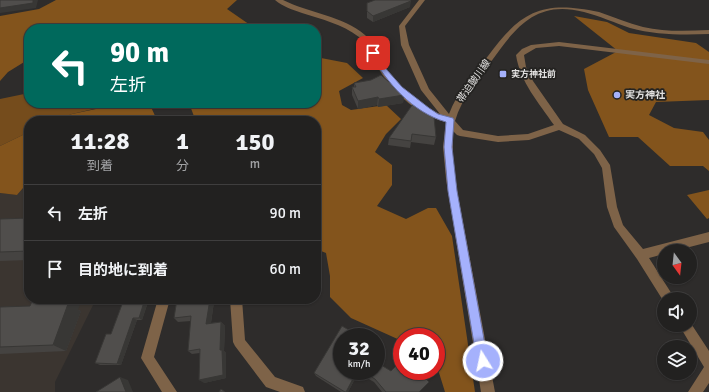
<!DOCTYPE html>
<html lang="ja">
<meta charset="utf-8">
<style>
:root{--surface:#222120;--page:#2a2929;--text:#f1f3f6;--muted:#a2a3a5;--line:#3f3e3e}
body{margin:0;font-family:Signika,"Noto Sans JP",sans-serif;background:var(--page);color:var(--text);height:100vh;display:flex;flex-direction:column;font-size:15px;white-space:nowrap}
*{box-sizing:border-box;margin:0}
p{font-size:13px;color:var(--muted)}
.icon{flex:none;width:22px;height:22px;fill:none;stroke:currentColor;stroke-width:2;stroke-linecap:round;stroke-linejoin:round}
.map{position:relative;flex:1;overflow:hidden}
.details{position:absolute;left:24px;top:116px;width:297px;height:188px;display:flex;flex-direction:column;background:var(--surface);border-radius:16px;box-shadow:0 1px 3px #0004,0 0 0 1px var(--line)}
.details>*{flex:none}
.top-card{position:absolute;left:24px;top:24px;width:297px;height:84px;border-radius:16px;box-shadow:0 1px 3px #0004,0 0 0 1px var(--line);background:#00695c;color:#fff;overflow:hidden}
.needle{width:26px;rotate:165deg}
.tools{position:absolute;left:657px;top:244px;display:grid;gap:8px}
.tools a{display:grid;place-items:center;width:40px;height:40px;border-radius:50%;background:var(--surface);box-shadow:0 1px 3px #0004,0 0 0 1px var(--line);font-size:20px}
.speed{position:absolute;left:333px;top:328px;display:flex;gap:8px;font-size:20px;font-weight:700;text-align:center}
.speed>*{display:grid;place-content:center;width:52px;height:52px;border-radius:50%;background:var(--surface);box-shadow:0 1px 3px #0004,0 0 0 1px var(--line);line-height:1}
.speed small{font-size:10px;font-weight:400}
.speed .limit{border:6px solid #d22;background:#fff;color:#111}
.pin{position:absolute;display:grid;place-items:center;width:34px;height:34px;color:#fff;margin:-17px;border-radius:8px;box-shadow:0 2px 6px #0006}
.me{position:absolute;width:44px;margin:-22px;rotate:350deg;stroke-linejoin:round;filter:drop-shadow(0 0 3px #0008)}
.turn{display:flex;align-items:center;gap:14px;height:84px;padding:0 20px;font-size:18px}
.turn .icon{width:52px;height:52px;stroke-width:2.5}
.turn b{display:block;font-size:28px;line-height:34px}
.eta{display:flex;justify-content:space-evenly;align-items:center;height:68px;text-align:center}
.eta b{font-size:24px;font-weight:800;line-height:28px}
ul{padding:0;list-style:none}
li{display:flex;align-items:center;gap:12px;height:56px;padding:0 20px;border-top:1px solid var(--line)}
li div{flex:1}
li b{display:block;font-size:15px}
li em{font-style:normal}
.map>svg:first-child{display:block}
.built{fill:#3b3530}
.green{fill:#754c1c}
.forest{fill:#83541c}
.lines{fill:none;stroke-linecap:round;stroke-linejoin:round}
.minor{fill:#7e6348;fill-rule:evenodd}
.wall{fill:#454341}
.shaded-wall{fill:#383735}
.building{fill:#504e4c;stroke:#383735}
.route{fill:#a5b1fc;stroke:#6b73a4}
.poi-dot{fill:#a5b1fc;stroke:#242321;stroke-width:1.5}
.labels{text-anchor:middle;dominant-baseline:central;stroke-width:3.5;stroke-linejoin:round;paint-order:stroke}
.far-poi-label{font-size:9px;font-weight:bold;fill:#e1e0df;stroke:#242321;text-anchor:start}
.street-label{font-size:10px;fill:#e1e0df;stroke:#242321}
.poi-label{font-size:10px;font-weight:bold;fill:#e1e0df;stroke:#242321;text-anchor:start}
</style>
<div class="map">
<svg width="709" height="392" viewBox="0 0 709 392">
<rect width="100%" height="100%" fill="#2e2c2b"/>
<path class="built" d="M29 181V299H96L55 382V392H0V193L17 195Z"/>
<path class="green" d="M29 93V103H119L72 114 55 121H29V132L0 146V99Z"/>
<path class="forest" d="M56 0H237L227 9 253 27 260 29H29V59L8 72 0 81V16L39 9Z
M574 16 607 22 629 33 696 43 709 52V100L656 102 649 115 674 128 703 132 709 140V171L703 166H670L638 137H609L588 90 584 69 618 51Z
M316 48 321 58 347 63 363 78 339 91 342 105 351 110 386 105 401 119 386 134 375 152 392 165V185L377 206 406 219 428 208H436L452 236 475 392H445L436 363V337H402V341L351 318 330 297V276L326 253 316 249V121H196L195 119 189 103H316Z
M115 105 151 107 156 118 168 117 170 121H55L72 114Z
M29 132V181L17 195 0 193V146Z
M709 190V218L707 219 687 195Z"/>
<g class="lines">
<path class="minor" d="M275 0H283C309 13 343 16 365 35 375 44 379 58 386 69 398 88 420 105 440 114L421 90 401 45 399 26 419 0H425L405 26 409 45 429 89 449 114C457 92 474 74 488 56 521 11 542 0 599 12 614 17 628 23 643 27 664 32 687 31 709 30V34C682 35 656 35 630 28 615 23 600 16 584 12 538 0 517 25 493 59 479 79 462 97 455 121L463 130 498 136 528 134 554 125C539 103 520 82 516 55L522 49 531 45 559 42 709 60V64L559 46 536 48 524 55 526 67 533 81 563 124 585 135 600 150 610 165 617 207 623 225 643 249 709 232V242L674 251H664V254L649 258 675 299H664V302L637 259 614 227 607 207 602 168 594 154 579 139 559 130 529 140 498 142 460 136 457 135 453 131V163L458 196 495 392H481L446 179 443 147 446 122C420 116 394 94 380 71 373 60 369 45 359 37 342 24 321 19 302 13 293 10 282 6 275 0Z
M158 299H170L154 357 177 392H162L141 358Z
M230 299H242L245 340 275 377 303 387 305 392H280L266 387 235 346 233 342Z
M690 322 709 351V383L703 392H688L704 367 679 325H690Z"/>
</g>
<path class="wall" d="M367 3 410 7 373 22 367 18Z
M354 83 404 95 403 103 378 107 377 105 358 109 352 95V87H354Z
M416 107 436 137 434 145 411 142 410 148 388 145 389 138Z
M29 218V260L0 261V219Z
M124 299H149L142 320H137L121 365H100L95 363 111 334Z
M214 302 211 323 221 322 225 326 224 351 226 353V378L204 383 200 353 192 354 188 351 191 321 178 322 174 318Z
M30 306 78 310 81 311 66 351 0 354V307Z
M342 371H376L420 392H382L374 382 358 373 348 392H341L316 376 314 373Z"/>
<path class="shaded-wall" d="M33 0H38L36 8 0 13V8Z
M411 1 410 7 373 22V16Z
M404 95 403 103 378 107 379 99Z
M378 97 377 105 358 109V101Z
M67 299H82L78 310 81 311 66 351 53 345Z
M145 299H149L142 320 139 318Z
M210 299H212L214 302 210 328 206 324Z
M133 318 137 320 121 365 117 364Z
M221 322 225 326 224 351 226 353V378L204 383 199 380Z
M357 371H358V373L348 392H346Z
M120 377 128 380 133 392H126Z"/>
<path class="building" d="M0 0H33V3L0 8Z
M375 0H410L411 1 373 16 367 11V3Z
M381 75 404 95 379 99 378 97 358 101 352 87H356L354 83 371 80Z
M415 101 417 102 416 107 422 108 434 117 436 137 412 134 411 141 389 138Z
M29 218V251L0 252V219Z
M33 299H67L65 304H68L53 345 0 347V307L30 306Z
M124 299H145L139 318H133L117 364 95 363 106 334H111Z
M177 299H210L206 324 221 322 220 350H222L223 375 199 380 200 349 188 351 191 316 174 318Z
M342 326 361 337H342V371H357L346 392H345L314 373Z
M402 360V371H418L429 382 419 392H386L375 379 361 371H376V362L391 371Z
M120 377 126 392H96Z
M221 389 225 392H219Z"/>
<path class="route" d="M371 51H375L387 70 402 87 429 108 438 114 453 118 454 120 452 147 457 191 488 361 487 365 483 367 478 365 477 361 448 191 444 147 446 122C412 112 387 83 370 53Z"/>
<g class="poi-dot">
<rect x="499" y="70" width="8" height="8" rx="2"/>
<circle cx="617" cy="95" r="4"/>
</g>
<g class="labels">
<g class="far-poi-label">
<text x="511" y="74">実方神社前</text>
</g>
<g class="street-label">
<text transform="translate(474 81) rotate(-55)">帯迫皷川線</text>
</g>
<g class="poi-label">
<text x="625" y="95">実方神社</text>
</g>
</g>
</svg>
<div class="tools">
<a><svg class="needle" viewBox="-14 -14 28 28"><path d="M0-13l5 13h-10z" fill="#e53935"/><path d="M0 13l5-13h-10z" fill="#a2a3a5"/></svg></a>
<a><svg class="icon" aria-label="sound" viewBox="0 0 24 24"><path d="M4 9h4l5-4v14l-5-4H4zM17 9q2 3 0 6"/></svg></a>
<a><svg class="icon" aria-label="layers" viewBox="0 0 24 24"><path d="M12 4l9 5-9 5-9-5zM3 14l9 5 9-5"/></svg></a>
</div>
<div class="speed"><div>32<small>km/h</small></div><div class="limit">40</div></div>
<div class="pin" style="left:373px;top:53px;background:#d93025"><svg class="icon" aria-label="arrive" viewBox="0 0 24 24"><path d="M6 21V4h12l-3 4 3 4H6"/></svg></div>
<svg class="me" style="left:483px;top:361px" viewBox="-20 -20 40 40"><circle r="17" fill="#a5b1fc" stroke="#fff" stroke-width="3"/><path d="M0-11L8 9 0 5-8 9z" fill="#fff"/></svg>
<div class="top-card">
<div class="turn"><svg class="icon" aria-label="left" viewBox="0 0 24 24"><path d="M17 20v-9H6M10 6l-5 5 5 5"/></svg><div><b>90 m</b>左折</div></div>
</div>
<section class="details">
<div class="eta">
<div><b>11:28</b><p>到着</p></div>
<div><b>1</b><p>分</p></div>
<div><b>150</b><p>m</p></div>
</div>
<ul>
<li><svg class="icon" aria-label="left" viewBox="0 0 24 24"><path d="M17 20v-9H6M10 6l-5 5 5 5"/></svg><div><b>左折</b></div><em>90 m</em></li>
<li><svg class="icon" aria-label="arrive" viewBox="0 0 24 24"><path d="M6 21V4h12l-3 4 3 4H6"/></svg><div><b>目的地に到着</b></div><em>60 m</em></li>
</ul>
</section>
</div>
